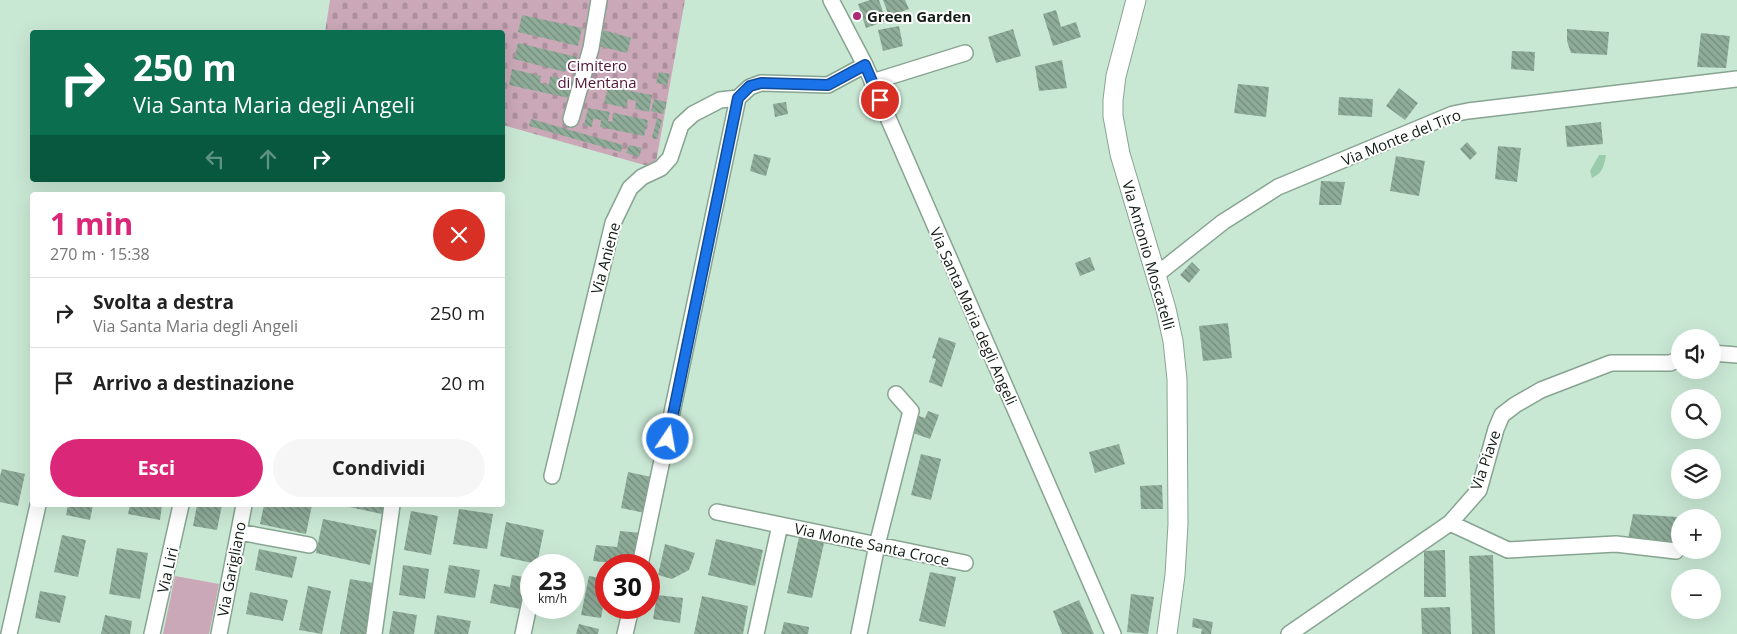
<!DOCTYPE html>
<html lang="it">
<meta charset="utf-8">
<style>
:root{--surface:#fff;--page:#f6f6f6;--text:#222;--muted:#767676;--line:#e0e0e0;--accent:#db2777}
body{margin:0;font-family:"Open Sans",sans-serif;background:var(--page);color:var(--text);height:100vh;display:flex;flex-direction:column;font-size:19px;white-space:nowrap}
*{box-sizing:border-box;margin:0}
p{font-size:16px;color:var(--muted)}
.icon{flex:none;width:28px;height:28px;fill:none;stroke:currentColor;stroke-width:2;stroke-linecap:round;stroke-linejoin:round}
.map{position:relative;flex:1;overflow:hidden}
.details{position:absolute;left:30px;top:192px;width:475px;height:315px;display:flex;flex-direction:column;background:var(--surface);border-radius:5px;box-shadow:0 5px 20px #0002}
.details>*{flex:none}
.top-card{position:absolute;left:30px;top:30px;width:475px;height:152px;border-radius:5px;box-shadow:0 5px 20px #0002;background:#0b6e4f;color:#fff;overflow:hidden}
.buttons{position:absolute;left:1671px;top:329px;display:grid;gap:10px}
.buttons a{display:grid;place-items:center;width:50px;height:50px;border-radius:50%;background:var(--surface);box-shadow:0 5px 20px #0002;font-size:25px}
.speed{position:absolute;left:520px;top:554px;display:flex;gap:10px;font-size:25px;font-weight:700;text-align:center}
.speed>*{display:grid;place-content:center;width:65px;height:65px;border-radius:50%;background:var(--surface);box-shadow:0 5px 20px #0002;line-height:1}
.speed small{font-size:12px;font-weight:400}
.speed .limit{border:8px solid #d22;background:#fff;color:#111}
.pin{position:absolute;display:grid;place-items:center;width:42px;height:42px;color:#fff;margin:-21px;border:2px solid #fff;border-radius:50%;box-shadow:0 1px 5px #0007}
.me{position:absolute;width:55px;margin:-28px;rotate:12deg;stroke-linejoin:round;filter:drop-shadow(0 0 4px #0008)}
.turn{display:flex;align-items:center;gap:18px;height:105px;padding:0 20px;font-size:22px}
.turn .icon{width:65px;height:65px;stroke-width:2.5}
.turn b{display:block;font-size:35px;line-height:42px}
.lanes{display:flex;align-items:center;height:48px;padding:0 20px;background:#0003;justify-content:center;gap:25px;direction:ltr}
.lanes .off{opacity:.35}
.round{display:grid;place-items:center;flex:none;width:52px;height:52px;border-radius:26px;background:var(--page)}
.headline{display:flex;align-items:center;justify-content:space-between;height:85px;padding:0 20px}
h1{font-size:30px;font-weight:700;line-height:38px;color:var(--accent)}
.primary-button{display:flex;gap:10px;margin-top:auto;padding:10px 20px}
.primary-button a{flex:1;height:58px;border-radius:30px;background:var(--accent);color:#fff;font-size:20px;font-weight:700;line-height:58px;text-align:center}
.primary-button a+a{background:var(--page);color:var(--text)}
ul{padding:0;list-style:none}
li{display:flex;align-items:center;gap:15px;height:70px;padding:0 20px;border-top:1px solid var(--line)}
li div{flex:1}
li b{display:block;font-size:19px}
li em{font-style:normal}
.map>svg:first-child{display:block}
.grass{fill:#cba8b7}
.cemetery{fill:url(#cemetery-stones)}
.water{fill:#9accac}
.building{fill:url(#building-back-hatch)}
.lines{fill:none;stroke-linecap:round;stroke-linejoin:round}
.minor-casing{stroke:#87a491;stroke-width:18}
.tertiary-casing{stroke:#87a491;stroke-width:21}
.minor{stroke:#fff;stroke-width:15}
.tertiary{stroke:#fff;stroke-width:19}
.route-casing{stroke:#114b97;stroke-width:12}
.route{stroke:#1a73e8;stroke-width:9}
.poi-dot{fill:#ac2975;stroke:#fff;stroke-width:2}
.labels{text-anchor:middle;dominant-baseline:central;stroke-width:4;stroke-linejoin:round;paint-order:stroke}
.poi-label{font-size:15px;font-weight:bold;fill:#121d16;stroke:#fff;text-anchor:start}
.park-label{font-size:15px;fill:#521437;stroke:#fff}
.street-label{font-size:15px;fill:#121d16;stroke:#fff}
</style>
<div class="map">
<svg width="1737" height="634" viewBox="0 0 1737 634">
<defs>
<pattern id="cemetery-stones" width="16" height="16" patternUnits="userSpaceOnUse" patternTransform="scale(1.25)"><rect width="16" height="16" fill="#cba8b7"/><path d="M2 7V4a2 2 0 0 1 4 0v3zM10 15v-3a2 2 0 0 1 4 0v3z" fill="#ad909d"/></pattern>
<pattern id="building-back-hatch" width="6" height="6" patternUnits="userSpaceOnUse" patternTransform="scale(1.25)"><rect width="6" height="6" fill="#8fac99"/><path d="M-1 5l2 2M0 0l6 6M5-1l2 2" fill="none" stroke="#738b7c"/></pattern>
</defs>
<rect width="100%" height="100%" fill="#c9e8d4"/>
<path class="grass" d="M175 576 219 584 209 634H163Z"/>
<path class="cemetery" d="M330 0H685L655 168 503 125 502 32H325Z"/>
<path class="water" d="M1599 155H1606C1604 166 1603 173 1592 178L1590 171Z"/>
<path class="building" d="M870 0H879L886 21 866 28 858 4Z
M883 0H905L909 9 889 16Z
M1056 10 1061 27 1076 22 1081 37 1053 46 1043 14Z
M522 15 582 28 578 46 518 32Z
M899 26 903 46 883 51 878 30Z
M1013 29 1021 56 996 63 988 37Z
M1567 29 1609 32 1607 55 1571 53 1567 41Z
M603 30 631 38 627 53 599 46Z
M1701 33 1730 36 1726 68 1697 67Z
M518 43 577 57 575 64 568 63 565 72 514 59Z
M1512 51 1535 52 1534 71 1511 69Z
M1062 60 1067 88 1039 91 1035 66Z
M512 69 541 76 540 83 549 85 550 76 573 81 569 98 509 85Z
M659 72 670 74 667 85 656 83Z
M1238 84 1269 87 1266 117 1234 113Z
M608 87 652 95 649 112 635 109 636 101 628 99 626 108 604 103Z
M1399 88 1418 103 1405 120 1386 106Z
M1339 97 1373 99 1372 117 1338 115Z
M654 99 666 102 663 114 651 111Z
M786 102 788 114 775 117 773 104Z
M588 108 610 112 608 121 612 122 614 113 648 120 644 136 600 127 601 120 593 119 592 127 584 125Z
M657 118 662 120 657 139 652 138Z
M531 119 623 145 621 152 529 126Z
M1601 122 1603 144 1567 147 1565 126Z
M1467 142 1477 153 1470 160 1460 149Z
M629 145 642 148 639 157 626 153Z
M1498 146 1521 148 1517 182 1495 179Z
M754 154 771 158 766 176 750 171Z
M1396 156 1425 161 1419 196 1390 191Z
M1321 181 1345 182 1341 205H1319Z
M1090 257 1095 270 1080 276 1075 263Z
M1192 262 1200 270 1189 283 1180 275Z
M1228 323 1232 358 1203 361 1199 326Z
M939 337 956 343 942 387 929 382 936 359 932 358Z
M928 411 939 415 930 439 913 433 919 416 925 418Z
M1119 444 1125 464 1095 473 1089 452Z
M921 454 941 459 931 500 911 495Z
M2 469 25 474 18 506 0 502V476Z
M628 472 651 477 645 513 621 508Z
M1162 485 1163 509H1141L1140 486Z
M68 505H93L90 520 66 515Z
M130 505H162L160 520 128 514Z
M197 505H222L217 530 193 526Z
M264 505H312L306 534 260 524Z
M340 505H384L382 514Z
M459 509 493 514 487 549 453 544Z
M411 511 438 516 431 555 404 550Z
M1633 514 1677 517 1672 543 1628 539Z
M323 519 377 530 370 565 316 553Z
M506 522 544 530 537 564 500 556Z
M620 531 642 533 635 562 615 559 613 563 593 561 596 545 617 547Z
M62 535 86 540 78 577 54 572Z
M799 537 824 543 812 598 787 593Z
M716 539 763 550 755 586 708 575Z
M665 544 695 553 689 570 672 579 658 575Z
M117 548 148 553 140 599 109 594Z
M259 549 297 557 292 578 255 570Z
M1445 550 1446 597H1424V551Z
M1493 555 1495 634H1472L1469 556Z
M403 565 429 569 425 599 399 595Z
M449 565 480 570 475 598 444 593Z
M930 572 956 577 945 627 919 621Z
M512 575 530 578 525 610 490 603 494 584 510 587Z
M589 576 606 579V590L601 618 581 615Z
M350 579 379 584 370 634H340Z
M308 586 331 591 322 634 299 630Z
M40 591 66 596 60 623 35 618Z
M250 592 288 600 283 621 246 614Z
M1131 594 1154 597 1148 634 1127 632Z
M657 595 683 598 680 623 653 619Z
M702 596 748 606 743 634H694Z
M1079 600 1094 634H1062L1053 611Z
M1450 607 1451 634H1422L1421 608Z
M393 611 417 615 414 634H389Z
M105 615 132 621 130 634H101Z
M437 615 471 621 468 634H434Z
M1193 618 1213 622 1211 634H1201L1202 629 1192 627Z
M784 622 809 627 808 634H781Z
M579 624 599 629 598 634H576Z"/>
<g class="lines">
<g class="minor-casing">
<path id="minor" d="M831 0 865 65 1113 634
M872 82 965 53
M571 119 591 48 599 0
M1156 275 1223 222 1278 187 1453 114 1468 111 1737 79
M1712 353 1737 355
M552 476 613 223 630 188 642 177 661 168 670 158 681 125 693 114 720 100 738 98
M717 512 965 563
M1450 523 1508 550 1616 544 1676 551
M239 532 309 545
M640 565 738 98 750 87 761 83 828 85 865 65
M9 634 38 505
M152 634 181 505
M219 634 244 505
M374 634 392 505
M523 634 531 596
M625 634 631 608
M756 634 780 525
M859 634 877 545 911 411 896 394
M1289 634 1450 523 1479 490 1496 429 1502 415 1515 405 1541 390 1611 363H1670L1680 359"/>
</g>
<g class="tertiary-casing">
<path id="tertiary" d="M1136 0 1116 76 1113 100V116L1120 154 1166 309 1173 341 1177 379 1178 524 1175 575 1167 634"/>
</g>
<use href="#minor" class="minor"/>
<use href="#tertiary" class="tertiary"/>
</g>
<g class="lines">
<g class="route-casing">
<path id="route" d="M668 439 738 98 750 86 761 83 828 85 865 65 880 100"/>
</g>
<use href="#route" class="route"/>
</g>
<circle class="poi-dot" cx="857" cy="16" r="5"/>
<g class="labels">
<g class="poi-label">
<text x="867" y="16">Green Garden</text>
</g>
<g class="park-label">
<text x="597" y="65">Cimitero<tspan x="597" dy="17">di Mentana</tspan></text>
</g>
<g class="street-label">
<text transform="translate(1401 137) rotate(-22)">Via Monte del Tiro</text>
<text transform="translate(1149 255) rotate(74)">Via Antonio Moscatelli</text>
<text transform="translate(605 258) rotate(-75)">Via Aniene</text>
<text transform="translate(974 316) rotate(66)">Via Santa Maria degli Angeli</text>
<text transform="translate(1485 460) rotate(-71)">Via Piave</text>
<text transform="translate(872 544) rotate(12)">Via Monte Santa Croce</text>
<text transform="translate(231 569) rotate(-79)">Via Garigliano</text>
<text transform="translate(167 570) rotate(-77)">Via Liri</text>
</g>
</g>
</svg>
<div class="buttons">
<a><svg class="icon" aria-label="sound" viewBox="0 0 24 24"><path d="M4 9h4l5-4v14l-5-4H4zM17 9q2 3 0 6"/></svg></a>
<a><svg class="icon" aria-label="search" viewBox="0 0 24 24"><circle cx="10" cy="10" r="6"/><path d="M15 15l6 6"/></svg></a>
<a><svg class="icon" aria-label="layers" viewBox="0 0 24 24"><path d="M12 4l9 5-9 5-9-5zM3 14l9 5 9-5"/></svg></a>
<a>+</a>
<a>−</a>
</div>
<div class="speed"><div>23<small>km/h</small></div><div class="limit">30</div></div>
<div class="pin" style="left:880px;top:100px;background:#d93025"><svg class="icon" aria-label="arrive" viewBox="0 0 24 24"><path d="M6 21V4h12l-3 4 3 4H6"/></svg></div>
<svg class="me" style="left:668px;top:439px" viewBox="-20 -20 40 40"><circle r="17" fill="#1a73e8" stroke="#fff" stroke-width="3"/><path d="M0-11L8 9 0 5-8 9z" fill="#fff"/></svg>
<div class="top-card">
<div class="turn"><svg class="icon" aria-label="right" viewBox="0 0 24 24"><path d="M7 20v-9h11M14 6l5 5-5 5"/></svg><div><b>250 m</b>Via Santa Maria degli Angeli</div></div>
<div class="lanes"><svg class="icon off" aria-label="left" viewBox="0 0 24 24"><path d="M17 20v-9H6M10 6l-5 5 5 5"/></svg><svg class="icon off" aria-label="ahead" viewBox="0 0 24 24"><path d="M12 20V5M6 11l6-6 6 6"/></svg><svg class="icon" aria-label="right" viewBox="0 0 24 24"><path d="M7 20v-9h11M14 6l5 5-5 5"/></svg></div>
</div>
<section class="details">
<div class="headline"><div><h1>1 min</h1><p>270 m · 15:38</p></div><a class="round" style="background:#d93025;color:#fff"><svg class="icon" aria-label="close" viewBox="0 0 24 24"><path d="M6 6l12 12M18 6L6 18"/></svg></a></div>
<ul>
<li><svg class="icon" aria-label="right" viewBox="0 0 24 24"><path d="M7 20v-9h11M14 6l5 5-5 5"/></svg><div><b>Svolta a destra</b><p>Via Santa Maria degli Angeli</p></div><em>250 m</em></li>
<li><svg class="icon" aria-label="arrive" viewBox="0 0 24 24"><path d="M6 21V4h12l-3 4 3 4H6"/></svg><div><b>Arrivo a destinazione</b></div><em>20 m</em></li>
</ul>
<div class="primary-button"><a>Esci</a><a>Condividi</a></div>
</section>
</div>
